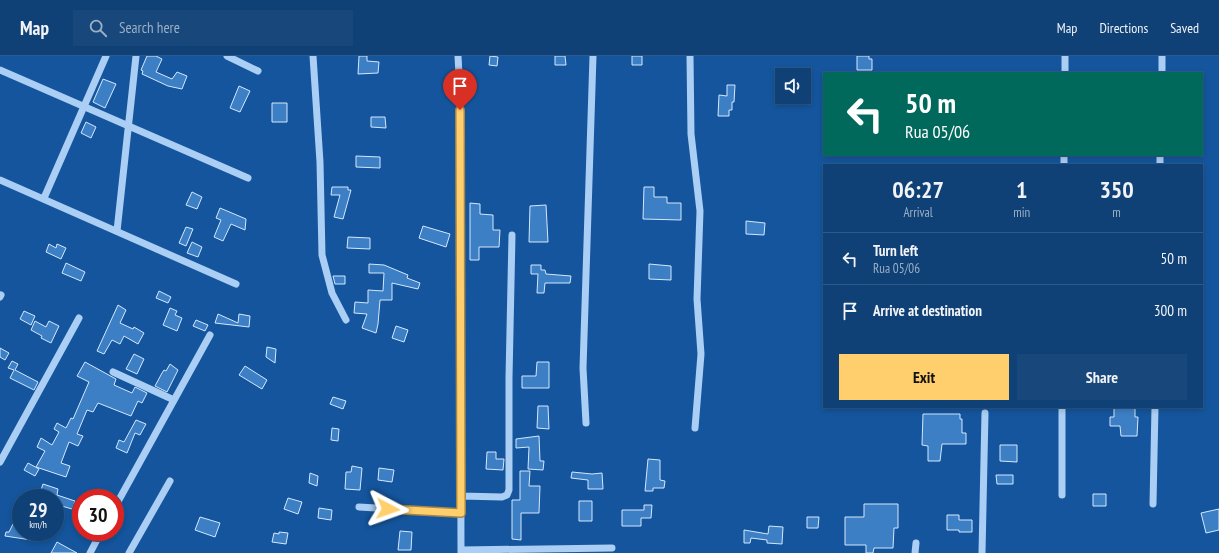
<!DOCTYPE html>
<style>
:root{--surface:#0f4076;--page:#18477b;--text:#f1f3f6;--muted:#9bafc5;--line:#2f5988;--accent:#ffcf6d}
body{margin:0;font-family:"PT Sans Narrow",sans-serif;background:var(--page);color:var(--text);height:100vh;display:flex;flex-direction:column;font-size:15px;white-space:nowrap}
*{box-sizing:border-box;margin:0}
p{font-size:13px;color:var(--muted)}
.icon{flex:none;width:22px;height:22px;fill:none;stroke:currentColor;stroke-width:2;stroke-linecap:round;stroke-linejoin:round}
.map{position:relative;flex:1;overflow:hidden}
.details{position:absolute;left:823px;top:108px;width:380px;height:244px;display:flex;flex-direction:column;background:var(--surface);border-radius:0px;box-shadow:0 2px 6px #0003,0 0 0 1px var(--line)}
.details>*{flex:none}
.banner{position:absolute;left:823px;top:16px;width:380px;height:84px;border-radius:0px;box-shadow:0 2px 6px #0003,0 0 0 1px var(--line);background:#00695c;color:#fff;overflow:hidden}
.buttons{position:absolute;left:775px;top:12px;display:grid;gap:8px}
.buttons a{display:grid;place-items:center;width:36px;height:36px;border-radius:0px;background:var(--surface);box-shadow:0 2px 6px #0003,0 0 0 1px var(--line);font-size:20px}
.speed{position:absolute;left:12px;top:433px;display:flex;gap:8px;font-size:20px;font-weight:700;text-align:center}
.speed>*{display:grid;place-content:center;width:52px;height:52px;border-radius:50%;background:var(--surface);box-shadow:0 2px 6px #0003,0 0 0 1px var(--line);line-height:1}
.speed small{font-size:10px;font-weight:400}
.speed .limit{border:6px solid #d22;background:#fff;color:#111}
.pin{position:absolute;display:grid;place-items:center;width:34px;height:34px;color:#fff;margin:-41px -17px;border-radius:50% 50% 50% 0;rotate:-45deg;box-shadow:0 0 4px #0007}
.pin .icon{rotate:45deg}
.me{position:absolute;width:44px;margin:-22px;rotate:94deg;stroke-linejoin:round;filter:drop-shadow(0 0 3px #0008)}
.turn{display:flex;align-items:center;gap:14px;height:84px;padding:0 16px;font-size:18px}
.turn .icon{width:52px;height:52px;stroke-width:2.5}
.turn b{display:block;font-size:28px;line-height:34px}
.eta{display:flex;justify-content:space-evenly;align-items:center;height:68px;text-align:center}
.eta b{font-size:24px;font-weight:800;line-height:28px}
.cta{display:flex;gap:8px;margin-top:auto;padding:8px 16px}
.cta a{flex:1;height:46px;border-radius:0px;background:var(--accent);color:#111;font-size:16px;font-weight:800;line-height:46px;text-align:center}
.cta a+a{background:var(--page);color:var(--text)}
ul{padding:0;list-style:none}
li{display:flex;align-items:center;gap:12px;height:52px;padding:0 16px;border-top:1px solid var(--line)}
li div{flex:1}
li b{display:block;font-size:15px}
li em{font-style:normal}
header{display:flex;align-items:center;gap:24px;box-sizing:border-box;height:56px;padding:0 20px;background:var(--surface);border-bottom:1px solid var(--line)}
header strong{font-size:19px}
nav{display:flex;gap:22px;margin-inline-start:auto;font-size:14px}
.search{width:280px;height:36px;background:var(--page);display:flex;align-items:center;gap:10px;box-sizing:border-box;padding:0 14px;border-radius:0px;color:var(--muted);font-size:15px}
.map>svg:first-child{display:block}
.building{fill:#3d7fc4;stroke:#d3e8fd}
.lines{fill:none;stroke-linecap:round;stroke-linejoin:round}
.minor{stroke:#aacef4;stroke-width:7}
.route-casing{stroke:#a68747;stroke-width:10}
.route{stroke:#ffcf6d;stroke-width:7}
</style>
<header>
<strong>Map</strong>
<div class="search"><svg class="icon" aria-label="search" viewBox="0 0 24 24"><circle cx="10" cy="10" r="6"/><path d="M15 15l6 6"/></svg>Search here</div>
<nav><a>Map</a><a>Directions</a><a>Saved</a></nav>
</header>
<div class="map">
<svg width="1219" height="497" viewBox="0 0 1219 497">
<rect width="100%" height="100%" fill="#14559d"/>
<path class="building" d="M147 0H156L162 3 156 16 172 23 177 16 187 20 182 33 168 30 142 18 143 15 141 14Z
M359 0H367V5L379 6 378 17 358 18Z
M490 0 498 1 497 10 489 9Z
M555 0H565L566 9H555Z
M632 0H642V9H632Z
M857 0H869V3H872V14H857Z
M103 23 116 28 105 52 93 46Z
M727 29H735L734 46H732V54H729V60H718L719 39 727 40Z
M239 30 250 35 240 56 230 52Z
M272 47H287V66H272Z
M371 61H385L386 72 371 71Z
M86 66 96 71 91 82 81 77Z
M356 100 380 101V112L356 111Z
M332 131H348V134H351L343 163 334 161 340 139H331Z
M644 131H654V141H667V147H681V164L643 163Z
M192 136 202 141 197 153 186 149Z
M470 147 480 148V158L493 159V174H500L499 191H479V204H470Z
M546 149 548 186H529L530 150Z
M220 152 246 163 245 174 231 168 223 185 214 181 221 164 216 162Z
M746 165 765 167 764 179 746 178Z
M423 170 450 178 446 191 419 182Z
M186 171 193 173 186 190 179 187Z
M348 181 370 182V193L347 192Z
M192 186 202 191 198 201 187 197Z
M49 188 56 192 57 188 66 192 61 203 46 196Z
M66 207 85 216 81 225 62 217Z
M369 208 384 209 408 219 407 222 420 227 418 233 392 227V244H380L378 268 376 277 362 272 367 258 354 257 355 246 368 247V234L383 235 384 217H369Z
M649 208 671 210V224L649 223Z
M531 209H541V214H545L546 218 571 220 570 227H545L544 237H537L538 218H531Z
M333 220H345V228H335Z
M159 235 171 241 168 247 156 242Z
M118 249 126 254 120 267 133 273 134 271 144 277 138 288 124 280 120 288 112 284 104 298 97 295Z
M170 252 177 255 175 259 182 262 177 275 163 269Z
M24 255 35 260 31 269 20 263Z
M218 258 238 267 239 258 250 260 249 271 215 267Z
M196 264 208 269 205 275 193 270Z
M35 265 46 271 49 265 59 270 51 287 41 282 42 280 31 274Z
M396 270 408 274 404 286 392 282Z
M267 291 276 293 275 307 266 301Z
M0 292 9 297 5 304 0 301Z
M134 298 144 303 137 318 126 313Z
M12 305 18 308 15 314 38 326 34 334 10 322 14 314 8 312Z
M85 306 116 323 114 329 132 337 135 331 147 337 142 347 138 345 131 360 98 347 93 356 87 354 77 378 83 380 78 390 69 386 61 407 70 410 66 421 36 411 45 395 37 391 41 382 52 389 59 376 54 373 57 367 66 372 71 362 73 363 89 326 77 320Z
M537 306H549V332H522V320H536Z
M170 308 178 314 167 336 155 330 162 317 164 314 166 315Z
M245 310 267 324 262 333 239 319Z
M333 341 346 345 343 353 330 348Z
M538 350H548L549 373 537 372Z
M1114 351H1135V361H1138L1137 380H1121L1120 370H1110V361H1114Z
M923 358H960V363H962V377H966V388H942L940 405H928V390L922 389Z
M136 364 146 368 140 379 135 377 127 397 116 392 119 384 124 386Z
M332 372 339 373 338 385 331 384Z
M539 380 540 405H544L543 414 528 413 529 391 516 392V383Z
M1000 389H1017V406L1000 405Z
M487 396H496V403H504L503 414 486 413Z
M648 403 660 404V424L665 425 664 432H653V435H645Z
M28 407 39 413 35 420 24 414Z
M352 410 362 412 360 434 345 433 346 416H351Z
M379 412 394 414 392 426 378 424Z
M520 415H530L529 430H540L539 457H521V484L512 483V444H520Z
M572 416 592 418 602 417 603 433H588V424L571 422Z
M310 417 318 420 317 430 309 427Z
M996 419H1013V428H997Z
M43 428 58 433 57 439 75 445 72 453 55 448V442L39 440Z
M1093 438H1106V450H1093Z
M288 442 302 446 298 458 284 453Z
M579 445H592V465H579Z
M864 448H898V472H894L893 492H874L873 497H866V489H845V461H864Z
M644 449H652L651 462H641V470H622V454H644Z
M319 452 332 454 331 464 318 462Z
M1219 453V474L1206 477 1201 457Z
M947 459H959V464H972V476H959V474H947Z
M200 461 220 467 215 481 195 474Z
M807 461H819L818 472H807Z
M13 468 21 472V476H36L39 478 38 485 5 480 6 476H9Z
M769 470 783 471 782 488 767 487V484L751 482 750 487H744V474L768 478Z
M400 475 412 476 411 494H398Z
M279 476 288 477 286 488 272 486 274 477 279 478Z
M57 486 66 491 77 497H51Z"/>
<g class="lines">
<path class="minor" d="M227 0 258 15
M313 0 320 106 322 199 332 237 346 264
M458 0 460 38 461 497
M690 0 691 78 700 155 697 243 701 298 695 372
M0 14 248 122
M1065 17V0
M1162 17V0
M1064 109V99
M1160 109V99
M0 124 236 228
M44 142 106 0
M117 175 136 0
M0 241 1 239
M113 316 174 344
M586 367 583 312 593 0
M0 406 79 262
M1062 439V351
M461 440 502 441 507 439 509 434V322L512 179
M1153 448 1155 351
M115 451 210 279
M359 451 461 457
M461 494 612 492
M90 497 101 476
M129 497 170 425
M915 497 916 487
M982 497 985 357"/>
</g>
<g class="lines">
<g class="route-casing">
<path id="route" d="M388 453 461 457 460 54"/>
</g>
<use href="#route" class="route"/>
</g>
</svg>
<div class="buttons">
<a><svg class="icon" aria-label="sound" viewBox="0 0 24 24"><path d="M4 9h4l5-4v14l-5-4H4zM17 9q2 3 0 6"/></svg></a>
</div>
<div class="speed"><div>29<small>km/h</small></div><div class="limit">30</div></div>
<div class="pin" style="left:460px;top:54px;background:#d93025"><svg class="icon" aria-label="arrive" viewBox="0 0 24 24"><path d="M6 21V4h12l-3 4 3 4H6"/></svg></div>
<svg class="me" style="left:388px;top:453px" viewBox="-20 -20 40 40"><path d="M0-17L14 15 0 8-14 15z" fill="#ffcf6d" stroke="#fff" stroke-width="4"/></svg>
<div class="banner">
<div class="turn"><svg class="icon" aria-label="left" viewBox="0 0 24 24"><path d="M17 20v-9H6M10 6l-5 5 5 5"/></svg><div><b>50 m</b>Rua 05/06</div></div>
</div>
<section class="details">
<div class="eta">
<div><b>06:27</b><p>Arrival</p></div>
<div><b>1</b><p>min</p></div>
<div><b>350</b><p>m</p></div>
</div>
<ul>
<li><svg class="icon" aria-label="left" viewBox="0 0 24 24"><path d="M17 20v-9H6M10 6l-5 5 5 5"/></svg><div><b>Turn left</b><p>Rua 05/06</p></div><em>50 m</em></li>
<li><svg class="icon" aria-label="arrive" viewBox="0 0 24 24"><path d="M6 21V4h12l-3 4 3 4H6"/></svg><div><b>Arrive at destination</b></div><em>300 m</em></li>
</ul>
<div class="cta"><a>Exit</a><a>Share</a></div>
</section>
</div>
